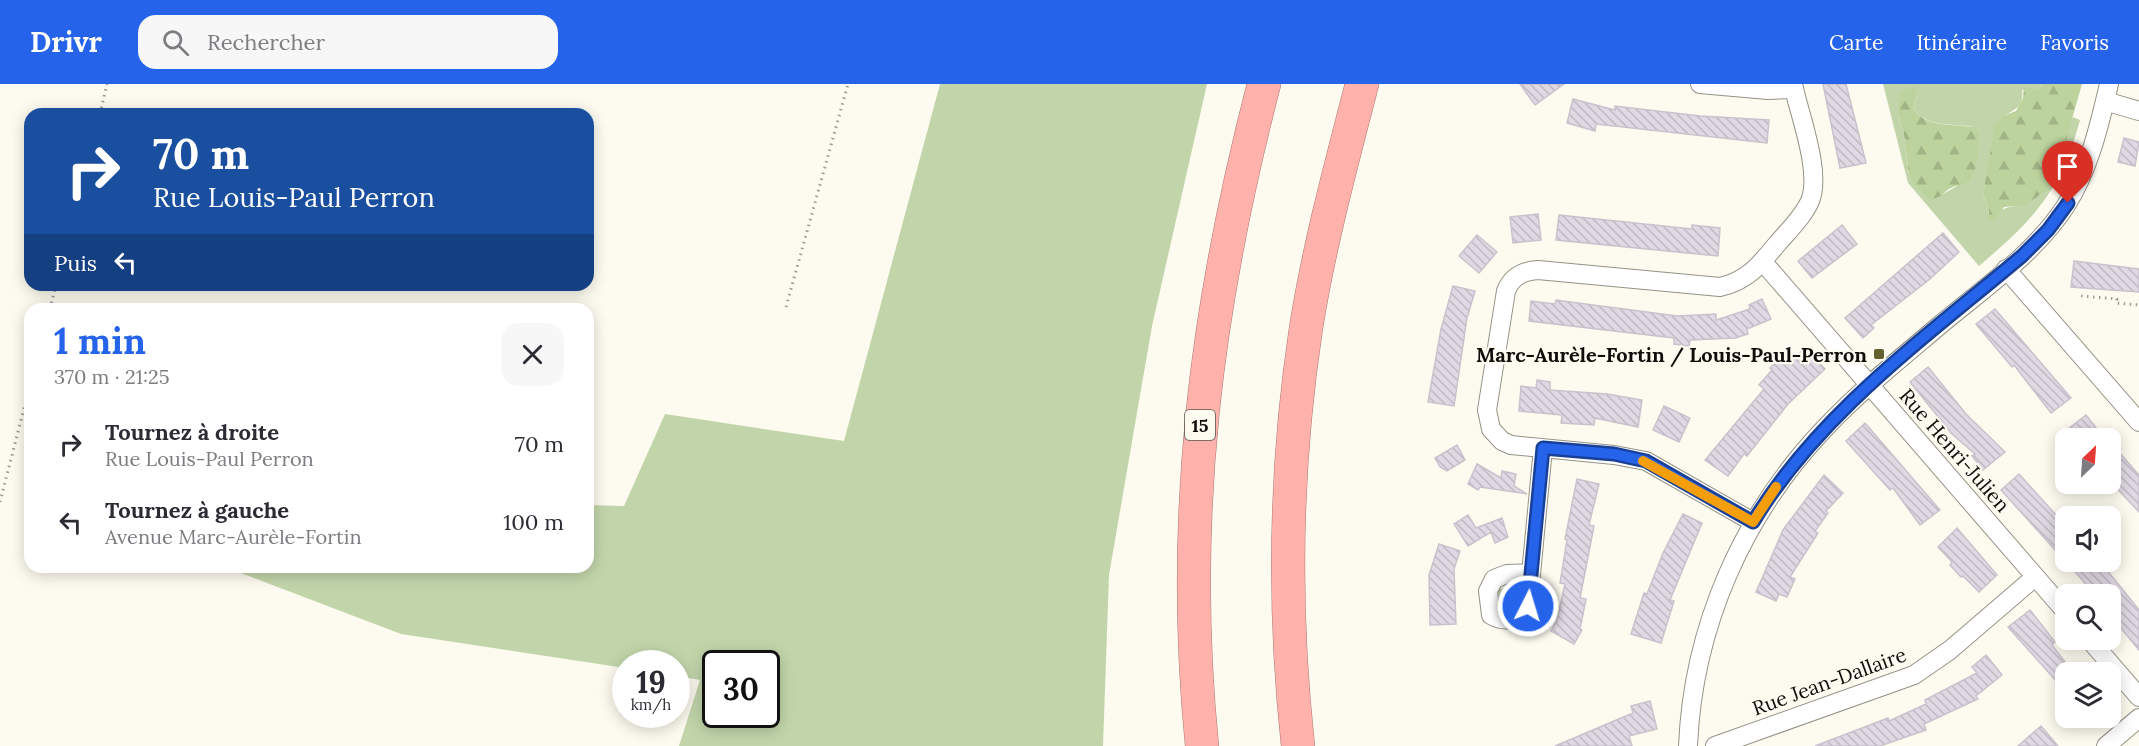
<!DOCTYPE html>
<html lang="fr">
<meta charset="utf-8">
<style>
:root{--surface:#fff;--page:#f7f7f7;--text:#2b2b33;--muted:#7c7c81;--accent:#2563eb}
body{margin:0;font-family:Lora,serif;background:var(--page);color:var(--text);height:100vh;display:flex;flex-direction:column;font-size:22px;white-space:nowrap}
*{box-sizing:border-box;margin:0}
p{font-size:20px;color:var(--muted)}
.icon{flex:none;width:33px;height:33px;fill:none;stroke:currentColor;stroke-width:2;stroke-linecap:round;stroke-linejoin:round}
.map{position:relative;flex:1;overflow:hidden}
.sheet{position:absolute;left:24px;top:219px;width:570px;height:270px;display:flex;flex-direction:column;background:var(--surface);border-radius:18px;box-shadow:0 3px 15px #0003}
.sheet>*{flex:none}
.guide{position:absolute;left:24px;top:24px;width:570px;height:183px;border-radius:18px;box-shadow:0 3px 15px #0003;background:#1a4fa0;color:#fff;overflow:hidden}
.needle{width:39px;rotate:25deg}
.controls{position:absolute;left:2055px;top:344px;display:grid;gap:12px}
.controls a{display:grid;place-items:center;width:66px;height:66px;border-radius:12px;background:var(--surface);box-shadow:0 3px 15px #0003;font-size:30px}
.speed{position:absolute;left:612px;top:566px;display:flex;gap:12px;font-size:30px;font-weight:700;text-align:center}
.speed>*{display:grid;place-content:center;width:78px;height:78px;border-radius:50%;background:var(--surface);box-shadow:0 3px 15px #0003;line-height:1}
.speed small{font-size:15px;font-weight:400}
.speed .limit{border:3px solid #111;border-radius:9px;background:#fff;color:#111}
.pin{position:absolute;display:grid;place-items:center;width:51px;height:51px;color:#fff;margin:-62px -26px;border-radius:50% 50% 50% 0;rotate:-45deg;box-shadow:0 0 6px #0007}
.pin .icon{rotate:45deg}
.me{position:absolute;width:66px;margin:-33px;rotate:5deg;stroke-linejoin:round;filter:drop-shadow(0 0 4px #0008)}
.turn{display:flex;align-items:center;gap:21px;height:126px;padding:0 30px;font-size:27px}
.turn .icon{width:78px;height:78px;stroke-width:2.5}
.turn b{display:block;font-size:42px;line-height:51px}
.then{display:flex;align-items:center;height:57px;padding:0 30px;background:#0003;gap:12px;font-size:22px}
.round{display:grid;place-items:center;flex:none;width:63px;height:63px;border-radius:18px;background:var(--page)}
.head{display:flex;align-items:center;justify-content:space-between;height:102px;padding:0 30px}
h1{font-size:36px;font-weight:700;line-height:45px;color:var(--accent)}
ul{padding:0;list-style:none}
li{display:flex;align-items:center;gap:18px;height:78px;padding:0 30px}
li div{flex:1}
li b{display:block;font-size:22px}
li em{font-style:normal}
header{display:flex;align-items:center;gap:36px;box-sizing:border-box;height:84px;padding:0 30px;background:var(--accent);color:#fff}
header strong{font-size:28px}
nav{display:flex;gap:33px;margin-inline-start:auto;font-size:21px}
.search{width:420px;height:54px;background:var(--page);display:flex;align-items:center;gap:15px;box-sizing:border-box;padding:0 21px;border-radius:18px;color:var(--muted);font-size:22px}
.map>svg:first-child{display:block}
.green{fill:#c2d5aa;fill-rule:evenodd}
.forest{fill:url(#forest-firs)}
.building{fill:url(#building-back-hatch);stroke:#c9c2cd;stroke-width:1.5}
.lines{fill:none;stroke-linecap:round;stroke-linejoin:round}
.minor-casing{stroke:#949287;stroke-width:20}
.motorway-casing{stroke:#ab7873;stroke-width:34}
.path{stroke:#9d9b93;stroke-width:3;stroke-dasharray:1.5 4.5;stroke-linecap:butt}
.minor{stroke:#fff;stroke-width:18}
.motorway{stroke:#ffb1ac;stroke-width:33}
.route-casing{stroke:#184099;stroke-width:15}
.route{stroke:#2563eb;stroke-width:10}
.slow{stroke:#f59e0b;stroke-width:10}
.poi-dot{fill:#62602d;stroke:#fdfbef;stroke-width:2}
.labels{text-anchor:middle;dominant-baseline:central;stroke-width:4.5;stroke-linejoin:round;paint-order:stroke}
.shield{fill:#fdfbef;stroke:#56544e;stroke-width:1.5}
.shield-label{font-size:18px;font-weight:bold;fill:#0e0d09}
.poi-label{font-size:20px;font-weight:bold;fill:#0e0d09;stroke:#fdfbef;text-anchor:end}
.street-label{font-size:20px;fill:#0e0d09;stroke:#fdfbef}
</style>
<header>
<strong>Drivr</strong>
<div class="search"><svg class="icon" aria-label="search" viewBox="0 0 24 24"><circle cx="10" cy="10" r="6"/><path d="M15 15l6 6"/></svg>Rechercher</div>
<nav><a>Carte</a><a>Itinéraire</a><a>Favoris</a></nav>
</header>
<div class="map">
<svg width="2139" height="662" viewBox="0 0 2139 662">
<defs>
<pattern id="forest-firs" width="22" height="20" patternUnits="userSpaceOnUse" patternTransform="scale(1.5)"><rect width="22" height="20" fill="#bcd39d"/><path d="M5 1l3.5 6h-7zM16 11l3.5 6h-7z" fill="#a0b486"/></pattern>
<pattern id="building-back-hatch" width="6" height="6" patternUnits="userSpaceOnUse" patternTransform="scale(1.5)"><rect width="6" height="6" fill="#e0d9e4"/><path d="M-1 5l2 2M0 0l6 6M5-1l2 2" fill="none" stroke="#bfb9c2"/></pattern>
</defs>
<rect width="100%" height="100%" fill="#fdfbef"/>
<path class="green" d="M940 0H1207L1152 242 1109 491 1103 662H679L700 596 677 592 676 579H626L625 584 401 550 225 483H588V421L624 422 665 330 844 357ZM716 579H766V630H716Z
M1883 0H2043L2038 5 2022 6C2025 27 2009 26 1998 37L1983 111 1989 125 1988 130C1999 129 2005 122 2018 122L2063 66 2067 46 2073 33 2080 36C2061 107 2034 135 1979 182L1908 99ZM1918 6 1913 25C1927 44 1953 39 1974 43L1978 66 1971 94 1943 110 1909 91 1904 51 1898 30Z
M1514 500 1518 503 1516 521 1502 526 1499 522V506Z"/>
<path class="forest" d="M2043 0H2082L2059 81 2046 106 2026 121 2004 123 1995 136 1988 135 1989 125 1983 111 1995 40 2003 32 2016 27 2023 14 2024 3 2038 5Z
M1916 2 1918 6 1913 25C1927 44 1953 40 1974 43L1979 48C1978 62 1980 89 1967 98 1962 102 1955 101 1949 105 1942 110 1939 115 1929 115L1915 102 1909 91 1904 51 1898 30 1900 11 1904 6Z"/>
<path class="building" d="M1520 0H1564L1535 21Z
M1823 0H1846L1866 79 1840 84Z
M1573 15 1615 26V22L1700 32 1769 36 1767 59 1596 40 1595 47 1567 39Z
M2124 54 2139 58 2135 82 2118 78Z
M1538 130 1541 156 1513 159 1510 133Z
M1559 131 1692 145V141L1720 144 1718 172 1556 156Z
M1842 141 1857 160 1812 194 1798 177Z
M1943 149 1959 168 1930 195 1871 241 1874 244 1863 254 1845 234Z
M1477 151 1497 168 1479 189 1459 172Z
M2074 177 2139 185V208L2071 203Z
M1453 202 1475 207 1467 234 1454 322 1428 318 1441 245Z
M1762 215 1771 235 1747 245 1748 250 1735 254 1690 256 1689 262 1674 260V254L1529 237 1531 217 1555 220 1556 216 1677 232 1716 230V236L1750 225 1749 221Z
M1995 225 2071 314 2051 329 2014 281 2012 283 1976 240Z
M1805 264 1825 285 1788 320 1747 372 1744 370 1728 392 1705 376 1764 305 1759 301 1772 286 1770 284 1781 273 1788 280Z
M1928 283 1966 330 2005 368 1983 386 1972 372 1975 370 1952 350 1910 298Z
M1537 296 1550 298V306L1607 310 1642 316 1638 343 1595 334 1594 341 1561 339 1562 331 1519 327 1521 302 1536 304Z
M1664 322 1690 334 1679 358 1653 346Z
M2086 331 2104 354H2073L2067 346Z
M1865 339 1940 426 1920 441 1893 404 1890 406 1846 357Z
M1457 361 1465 376 1447 387 1440 383 1435 374Z
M2117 366 2139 391V428L2110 397V371Z
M1477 380 1501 394 1502 387 1516 390 1514 402 1527 410 1480 403 1478 406 1468 400Z
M2019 390 2066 442V478L2001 406Z
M1824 391 1843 409 1826 427 1828 429 1815 447 1818 449 1790 493 1795 495 1787 513 1779 510 1776 517 1756 508 1783 446Z
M1577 395 1599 400 1589 441 1594 442 1580 514 1586 515 1580 545 1582 546 1574 560 1551 547 1557 536 1565 500 1560 499 1567 456 1565 455Z
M1683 430 1702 439 1670 516 1674 517 1661 559 1631 550 1644 509 1647 510 1663 469Z
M1468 431 1476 444 1502 434 1508 453 1495 459 1491 448 1468 462 1454 440Z
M1957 444 1997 491 1979 508 1963 492 1961 493 1950 481 1952 478 1938 463Z
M1439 460 1460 467 1454 485 1456 540 1430 541 1429 491Z
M2066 477H2099L2106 485 2139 526V566L2110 531V510H2094Z
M2030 526 2055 558 2052 561 2073 588H2066V608L2008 543Z
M1986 571 2002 591 1976 612 1978 615 1924 640 1926 646 1880 662H1815L1888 634 1889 637 1926 620 1925 616 1977 589 1972 583Z
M1650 617 1657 645 1629 652 1632 662H1555L1633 629 1631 622Z
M2041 642 2058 662H2018Z"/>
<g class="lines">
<g class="minor-casing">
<path id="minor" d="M1700 0 1768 6 1794 5
M2105 17 2139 27
M1763 178 2066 528
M2006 185 2139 338
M1753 438 1646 377 1614 371 1511 361 1502 357 1491 345 1487 326 1506 207C1512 192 1523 187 1538 186L1720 203C1747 197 1760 181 1777 160 1788 147 1803 133 1810 117 1822 88 1799 30 1793 0
M1531 489 1507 490 1494 495 1488 507 1491 531C1504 539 1521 536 1528 522L1543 364
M2089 555 2139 613
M1688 662C1693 543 1743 430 1825 344 1860 307 1901 274 1940 241 1983 205 2033 171 2065 123 2089 86 2099 43 2109 0
M1715 662 1914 591 1950 566 2035 493
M2106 662 2139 634"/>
</g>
<g class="motorway-casing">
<path id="motorway" d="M1202 662C1179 432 1206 223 1264 0
M1298 662C1283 524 1285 382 1306 244 1319 162 1341 81 1362 0"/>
</g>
<path class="path" d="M100 30 107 0
M2081 212 2117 215 2116 219 2139 221
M786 223 848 0
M50 225 56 201
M0 418 30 301"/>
<use href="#minor" class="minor"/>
<use href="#motorway" class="motorway"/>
</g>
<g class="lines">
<g class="route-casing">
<path id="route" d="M1528 522 1543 364 1614 370 1646 377 1753 438C1819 329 1926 253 2022 172L2048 146 2068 119"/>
</g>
<use href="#route" class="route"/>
<path class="slow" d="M1643 377 1753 438 1776 403"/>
</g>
<rect class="poi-dot" x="1873" y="264" width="12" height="12" rx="3"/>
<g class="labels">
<rect class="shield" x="1185" y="326" width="30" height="30" rx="4.5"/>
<g class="shield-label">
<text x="1200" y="341">15</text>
</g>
<g class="poi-label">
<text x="1867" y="270">Marc-Aurèle-Fortin / Louis-Paul-Perron</text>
</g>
<g class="street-label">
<text transform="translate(1955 366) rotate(49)">Rue Henri-Julien</text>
<text transform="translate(1829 597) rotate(-20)">Rue Jean-Dallaire</text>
</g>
</g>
</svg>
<div class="controls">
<a><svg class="needle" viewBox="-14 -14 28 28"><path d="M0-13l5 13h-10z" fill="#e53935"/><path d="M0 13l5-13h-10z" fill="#7c7c81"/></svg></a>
<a><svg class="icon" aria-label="sound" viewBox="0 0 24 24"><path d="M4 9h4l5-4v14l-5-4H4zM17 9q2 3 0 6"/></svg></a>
<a><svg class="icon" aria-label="search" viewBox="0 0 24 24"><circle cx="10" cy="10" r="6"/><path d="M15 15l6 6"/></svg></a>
<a><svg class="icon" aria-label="layers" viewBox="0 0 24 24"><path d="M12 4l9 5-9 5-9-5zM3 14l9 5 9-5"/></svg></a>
</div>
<div class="speed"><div>19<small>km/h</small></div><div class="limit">30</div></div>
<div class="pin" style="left:2068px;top:119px;background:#d93025"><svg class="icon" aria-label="arrive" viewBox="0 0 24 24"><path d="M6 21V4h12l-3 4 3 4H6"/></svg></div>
<svg class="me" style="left:1528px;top:522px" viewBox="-20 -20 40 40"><circle r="17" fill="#2563eb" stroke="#fff" stroke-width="3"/><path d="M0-11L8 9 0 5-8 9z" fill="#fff"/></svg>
<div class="guide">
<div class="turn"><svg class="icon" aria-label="right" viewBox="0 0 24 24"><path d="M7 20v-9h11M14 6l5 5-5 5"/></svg><div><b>70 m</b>Rue Louis-Paul Perron</div></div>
<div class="then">Puis<svg class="icon" aria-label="left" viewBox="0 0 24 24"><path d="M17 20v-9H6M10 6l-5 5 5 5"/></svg></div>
</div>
<section class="sheet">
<div class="head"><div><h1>1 min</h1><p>370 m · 21:25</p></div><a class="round"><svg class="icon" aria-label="close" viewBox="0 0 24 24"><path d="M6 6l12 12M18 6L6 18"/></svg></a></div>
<ul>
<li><svg class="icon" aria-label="right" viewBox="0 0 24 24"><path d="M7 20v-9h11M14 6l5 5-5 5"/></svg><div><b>Tournez à droite</b><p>Rue Louis-Paul Perron</p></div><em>70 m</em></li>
<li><svg class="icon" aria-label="left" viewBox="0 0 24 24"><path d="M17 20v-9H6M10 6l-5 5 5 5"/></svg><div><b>Tournez à gauche</b><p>Avenue Marc-Aurèle-Fortin</p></div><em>100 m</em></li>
</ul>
</section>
</div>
